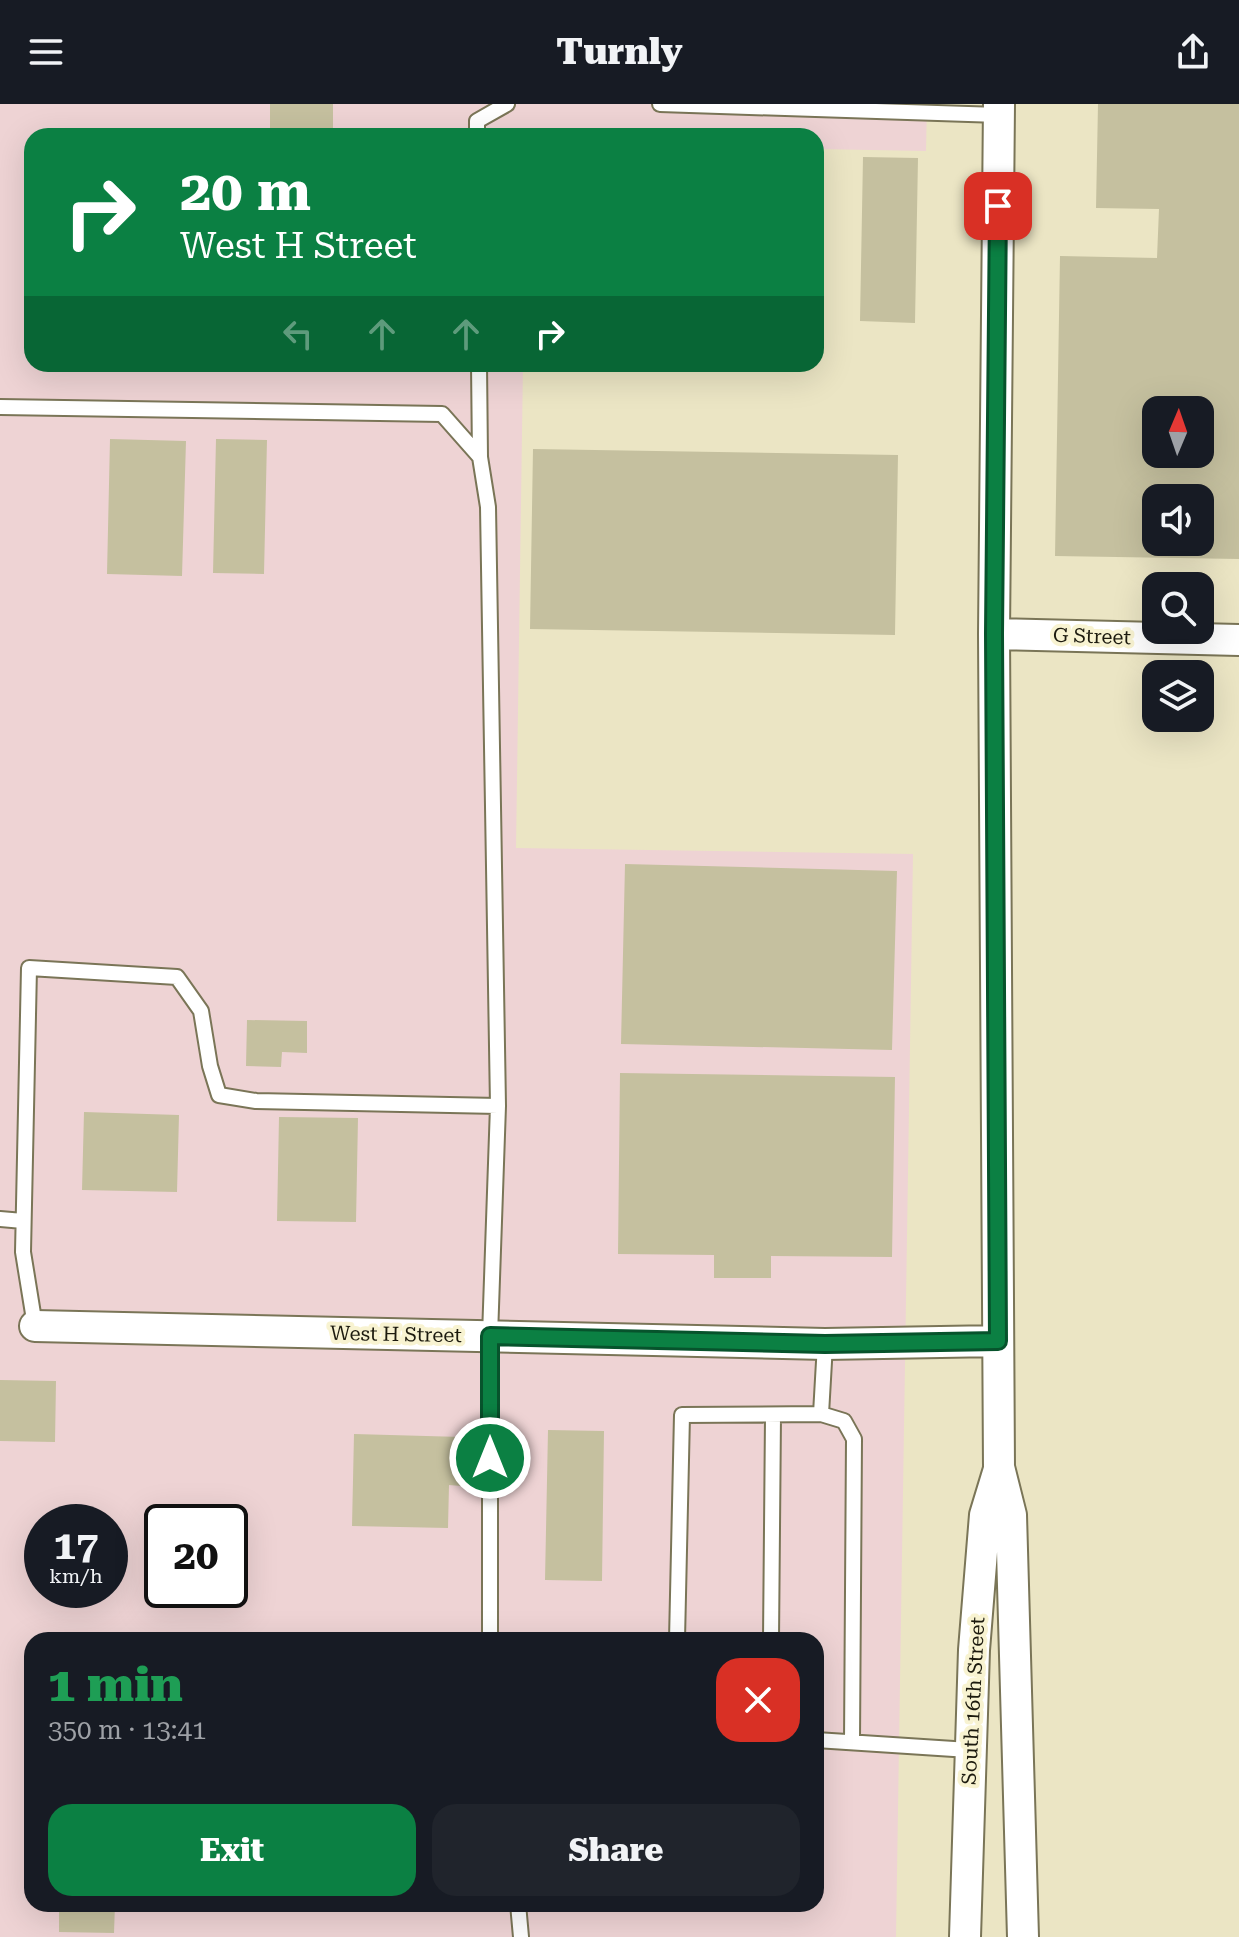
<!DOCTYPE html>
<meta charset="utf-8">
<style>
:root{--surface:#171b24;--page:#20242c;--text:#f1f3f6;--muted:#9ea1a6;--accent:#0b8043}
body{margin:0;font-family:"Roboto Serif",serif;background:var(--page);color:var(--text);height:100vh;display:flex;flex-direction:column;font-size:30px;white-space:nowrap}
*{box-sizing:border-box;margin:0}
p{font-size:26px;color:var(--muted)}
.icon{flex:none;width:44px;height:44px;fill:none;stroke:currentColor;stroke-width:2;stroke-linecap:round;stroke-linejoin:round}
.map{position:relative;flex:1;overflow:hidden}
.sheet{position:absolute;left:24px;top:1528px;width:800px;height:280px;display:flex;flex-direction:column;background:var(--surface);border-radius:24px;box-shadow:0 8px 32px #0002}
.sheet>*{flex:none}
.banner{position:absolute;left:24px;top:24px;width:800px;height:244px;border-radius:24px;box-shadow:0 8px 32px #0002;background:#0b8043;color:#fff;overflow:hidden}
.needle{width:52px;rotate:2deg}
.fabs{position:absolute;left:1142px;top:292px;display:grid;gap:16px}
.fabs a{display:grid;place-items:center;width:72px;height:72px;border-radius:16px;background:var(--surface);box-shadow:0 8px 32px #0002;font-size:40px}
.speed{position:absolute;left:24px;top:1400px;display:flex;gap:16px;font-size:40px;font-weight:700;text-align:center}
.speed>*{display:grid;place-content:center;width:104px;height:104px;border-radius:50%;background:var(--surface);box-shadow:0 8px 32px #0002;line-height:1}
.speed small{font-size:20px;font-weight:400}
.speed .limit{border:4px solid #111;border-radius:12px;background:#fff;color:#111}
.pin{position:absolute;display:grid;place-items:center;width:68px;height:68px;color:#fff;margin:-34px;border-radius:16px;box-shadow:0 4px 12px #0006}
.me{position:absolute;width:88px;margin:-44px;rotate:0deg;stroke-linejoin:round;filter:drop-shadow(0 0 6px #0008)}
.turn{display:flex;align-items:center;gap:28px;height:168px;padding:0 24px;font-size:36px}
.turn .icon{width:104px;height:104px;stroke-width:2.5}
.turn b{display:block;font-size:56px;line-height:68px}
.lanes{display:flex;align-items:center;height:76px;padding:0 24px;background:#0003;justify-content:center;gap:40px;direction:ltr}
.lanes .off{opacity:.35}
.round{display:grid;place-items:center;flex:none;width:84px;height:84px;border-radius:24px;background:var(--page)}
.headline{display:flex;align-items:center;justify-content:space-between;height:136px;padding:0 24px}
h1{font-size:48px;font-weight:800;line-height:60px;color:#1e9e55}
.action{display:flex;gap:16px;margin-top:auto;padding:16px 24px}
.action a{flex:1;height:92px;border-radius:24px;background:var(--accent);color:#fff;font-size:32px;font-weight:800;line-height:92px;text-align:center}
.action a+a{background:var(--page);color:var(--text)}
header{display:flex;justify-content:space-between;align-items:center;height:104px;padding:0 24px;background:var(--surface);font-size:36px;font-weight:800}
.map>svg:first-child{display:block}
.industrial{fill:#eed3d4;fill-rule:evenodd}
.building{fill:#c5c09f;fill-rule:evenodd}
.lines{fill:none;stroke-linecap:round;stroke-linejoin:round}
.lane-casing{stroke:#7a7557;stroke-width:18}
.street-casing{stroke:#7a7557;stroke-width:34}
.lane{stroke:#fff;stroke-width:14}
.street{stroke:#fff;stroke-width:30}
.route-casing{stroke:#07532c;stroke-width:20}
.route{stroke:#0b8043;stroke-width:14}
.labels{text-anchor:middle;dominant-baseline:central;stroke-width:8;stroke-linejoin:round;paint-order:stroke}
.street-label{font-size:20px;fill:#1c1a0e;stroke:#f8f3d1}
</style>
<header><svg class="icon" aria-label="menu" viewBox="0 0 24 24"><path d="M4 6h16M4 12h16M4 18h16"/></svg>Turnly<svg class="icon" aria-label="share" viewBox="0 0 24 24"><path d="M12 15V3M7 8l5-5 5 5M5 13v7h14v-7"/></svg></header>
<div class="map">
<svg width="1239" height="1833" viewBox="0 0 1239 1833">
<rect width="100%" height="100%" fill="#ebe5c4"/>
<path class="industrial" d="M0 0H927L926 47 816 45V32H32V260H523L516 744 913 750 896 1833H0ZM42 1418H110V1486H42ZM162 1418H230V1486H162ZM32 1536H816V1800H32Z"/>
<path class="building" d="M270 0H333V32H270Z
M1098 0H1239V455L1055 452 1060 152 1157 154 1159 105 1096 104ZM1156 306H1200V350H1156ZM1156 394H1200V438H1156Z
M863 53 918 54 915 219 860 217Z
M110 335 186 337 182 472 107 470Z
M216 335 267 336 264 470 213 469Z
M533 345 898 351 895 531 530 525Z
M625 760 897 767 892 946 621 940Z
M247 916 307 917V949L282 948 281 963 246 962Z
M620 969 895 973 892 1153 771 1152V1174H714V1151L618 1150Z
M84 1008 179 1011 177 1088 82 1086Z
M279 1013 358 1014 356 1118 277 1117Z
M0 1276 56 1277 55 1338 0 1337Z
M548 1326 604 1327 602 1477 545 1476Z
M354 1330 462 1333 461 1382 449 1381 448 1424 352 1422Z
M59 1800H115L114 1829 59 1828Z"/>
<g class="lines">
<g class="lane-casing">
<path id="lane" d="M660 0 999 11
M477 32V17L507 0
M479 260 480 353
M0 303 442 310 480 353 488 403 498 1002
M0 1115 23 1117
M35 1222 23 1148 29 864 177 873 201 907 210 962 219 991 256 997 498 1002 490 1232V1536
M821 1310 825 1240
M677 1536 682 1311 821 1310 844 1317 854 1335 852 1638
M771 1536 773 1312
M816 1636 969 1646
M518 1800 521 1833"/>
</g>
<g class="street-casing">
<path id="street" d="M999 0 994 530 999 1363 1011 1411 1023 1833
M994 530 1239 536
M35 1222 825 1240 998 1237
M965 1833 974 1546 985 1411 999 1365"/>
</g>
<use href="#lane" class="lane"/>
<use href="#street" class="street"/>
</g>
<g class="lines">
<g class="route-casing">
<path id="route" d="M490 1354V1232L825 1240 998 1237 994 530 998 102"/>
</g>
<use href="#route" class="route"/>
</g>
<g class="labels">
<g class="street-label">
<text transform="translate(1092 532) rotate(2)">G Street</text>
<text transform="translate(396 1230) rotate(1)">West H Street</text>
<text transform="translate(973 1597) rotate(-87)">South 16th Street</text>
</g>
</g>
</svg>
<div class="fabs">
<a><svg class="needle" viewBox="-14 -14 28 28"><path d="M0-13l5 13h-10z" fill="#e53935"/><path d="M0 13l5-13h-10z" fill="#9ea1a6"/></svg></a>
<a><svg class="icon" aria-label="sound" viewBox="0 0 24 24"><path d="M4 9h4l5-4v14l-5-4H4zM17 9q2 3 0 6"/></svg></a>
<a><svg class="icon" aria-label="search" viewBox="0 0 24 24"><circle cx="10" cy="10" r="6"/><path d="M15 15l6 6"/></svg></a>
<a><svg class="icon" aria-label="layers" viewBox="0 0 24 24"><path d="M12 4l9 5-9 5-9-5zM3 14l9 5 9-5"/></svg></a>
</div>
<div class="speed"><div>17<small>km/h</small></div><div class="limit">20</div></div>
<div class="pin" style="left:998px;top:102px;background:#d93025"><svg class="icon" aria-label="arrive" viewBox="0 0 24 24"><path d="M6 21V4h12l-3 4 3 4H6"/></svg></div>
<svg class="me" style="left:490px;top:1354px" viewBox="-20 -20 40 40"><circle r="17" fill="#0b8043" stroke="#fff" stroke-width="3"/><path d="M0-11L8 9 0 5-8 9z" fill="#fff"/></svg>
<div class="banner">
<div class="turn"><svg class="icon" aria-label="right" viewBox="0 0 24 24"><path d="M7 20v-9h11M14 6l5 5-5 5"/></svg><div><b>20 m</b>West H Street</div></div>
<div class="lanes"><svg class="icon off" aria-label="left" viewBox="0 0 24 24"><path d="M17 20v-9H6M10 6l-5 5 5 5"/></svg><svg class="icon off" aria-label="ahead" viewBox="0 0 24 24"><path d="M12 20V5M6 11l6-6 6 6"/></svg><svg class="icon off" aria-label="ahead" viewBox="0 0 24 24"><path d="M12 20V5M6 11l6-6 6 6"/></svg><svg class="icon" aria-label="right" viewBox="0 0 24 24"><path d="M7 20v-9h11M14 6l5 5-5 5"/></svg></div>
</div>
<section class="sheet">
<div class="headline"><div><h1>1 min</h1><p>350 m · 13:41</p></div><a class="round" style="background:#d93025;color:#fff"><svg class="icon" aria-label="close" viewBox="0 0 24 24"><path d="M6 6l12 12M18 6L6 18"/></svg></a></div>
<div class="action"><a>Exit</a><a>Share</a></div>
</section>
</div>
